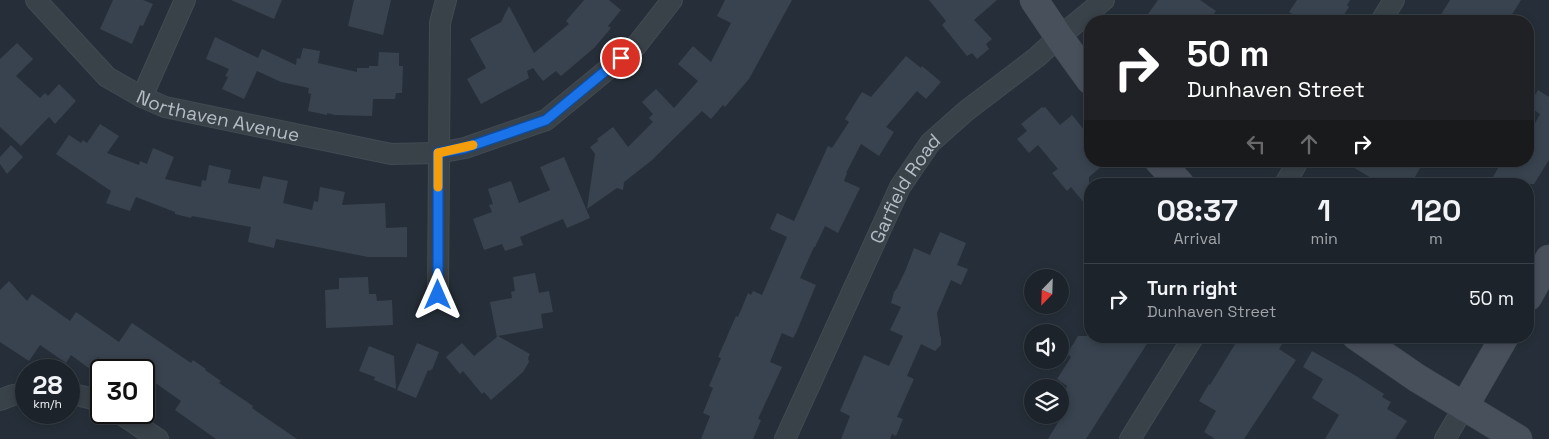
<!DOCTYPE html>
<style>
:root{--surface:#1c232b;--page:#252b33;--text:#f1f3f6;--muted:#a0a4a9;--line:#3a4047}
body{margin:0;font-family:"Space Grotesk",sans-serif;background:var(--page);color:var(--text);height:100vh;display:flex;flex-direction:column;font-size:19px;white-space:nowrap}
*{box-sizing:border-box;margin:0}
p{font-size:16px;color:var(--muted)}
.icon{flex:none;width:28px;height:28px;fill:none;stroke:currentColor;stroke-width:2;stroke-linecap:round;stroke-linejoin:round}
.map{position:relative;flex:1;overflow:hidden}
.side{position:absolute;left:1084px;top:178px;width:450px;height:165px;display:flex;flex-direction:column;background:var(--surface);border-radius:20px;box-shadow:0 2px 8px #0003,0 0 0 1px var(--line)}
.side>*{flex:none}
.banner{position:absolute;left:1084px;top:15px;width:450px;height:152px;border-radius:20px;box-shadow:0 2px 8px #0003,0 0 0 1px var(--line);background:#202124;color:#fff;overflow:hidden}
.needle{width:32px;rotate:203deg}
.tools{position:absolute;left:1024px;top:269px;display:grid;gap:10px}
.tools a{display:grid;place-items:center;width:45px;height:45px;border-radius:50%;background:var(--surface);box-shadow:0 2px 8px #0003,0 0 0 1px var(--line);font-size:25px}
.speed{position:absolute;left:15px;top:359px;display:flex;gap:10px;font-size:25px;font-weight:700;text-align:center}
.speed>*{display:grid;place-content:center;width:65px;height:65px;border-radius:50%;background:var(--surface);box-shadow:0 2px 8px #0003,0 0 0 1px var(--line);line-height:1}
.speed small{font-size:12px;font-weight:400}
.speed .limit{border:2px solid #111;border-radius:8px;background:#fff;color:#111}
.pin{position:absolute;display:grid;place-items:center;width:42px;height:42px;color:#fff;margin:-21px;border:2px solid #fff;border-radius:50%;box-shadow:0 1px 5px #0007}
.me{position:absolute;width:55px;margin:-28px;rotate:0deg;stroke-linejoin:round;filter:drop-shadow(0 0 4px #0008)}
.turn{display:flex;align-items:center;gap:18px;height:105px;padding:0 20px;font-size:22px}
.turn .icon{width:65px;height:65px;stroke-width:2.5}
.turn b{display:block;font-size:35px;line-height:42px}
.lanes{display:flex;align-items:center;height:48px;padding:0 20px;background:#0003;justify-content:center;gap:25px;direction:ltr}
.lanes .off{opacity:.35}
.eta{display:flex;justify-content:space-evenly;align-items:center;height:85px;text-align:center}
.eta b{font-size:30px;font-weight:700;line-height:35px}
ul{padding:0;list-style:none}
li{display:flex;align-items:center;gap:15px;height:70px;padding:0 20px;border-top:1px solid var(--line)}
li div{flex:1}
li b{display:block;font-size:19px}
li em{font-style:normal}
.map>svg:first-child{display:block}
.building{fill:#38434f}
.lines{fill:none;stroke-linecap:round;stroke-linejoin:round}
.street-casing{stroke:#424a52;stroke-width:22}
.secondary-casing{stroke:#424a52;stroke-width:29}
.street{stroke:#394149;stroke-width:20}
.secondary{stroke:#48505c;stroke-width:28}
.route-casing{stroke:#114b97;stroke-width:12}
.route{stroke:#1a73e8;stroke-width:9}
.slow{stroke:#f59e0b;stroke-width:9}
.labels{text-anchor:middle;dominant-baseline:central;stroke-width:5;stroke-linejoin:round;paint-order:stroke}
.street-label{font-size:19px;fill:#b5bcc5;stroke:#1e262e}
</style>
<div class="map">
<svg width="1549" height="439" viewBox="0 0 1549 439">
<rect width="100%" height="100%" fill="#262f39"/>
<path class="building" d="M113 0H143L153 4 143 26 140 25 132 44 100 29Z
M231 0H282L274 19Z
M354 0H391L383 35 348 26Z
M584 0H609L621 10 608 26 611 28 594 48 561 76 556 71 543 81 533 68 527 71 529 78 481 104 467 79 486 68 470 39 501 22 509 6 534 53 569 24 566 21Z
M725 0H792L749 79 725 107 723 105 711 119 702 111 651 161 624 182 623 190 617 188 587 209 595 154 590 147 598 141 597 139 613 127 628 147 653 122 649 118 653 114 642 102 656 89 674 108 698 81 678 64 693 46 711 62 731 23 717 16Z
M929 0H997L974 20 992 39 986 44 989 49 977 59 972 53 967 56 942 25 946 21Z
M1158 0H1200L1216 11 1209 21H1143Z
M1297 0H1350L1347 5 1349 7 1340 21H1303L1289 12Z
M1450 0H1521L1508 21H1437Z
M215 37 258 58 262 49 296 65 297 58 300 59 303 48 320 51 318 63 357 72V68H369V66H378L379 52 399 53V66H403L402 93H396L395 99H373L372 116 335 115 327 113V115L308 111 311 94 308 93 309 88 281 82 257 71 244 99 222 89 228 77 225 76 229 69 206 59Z
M17 43 33 59 16 76 40 98 45 93 48 96 59 84 76 101 55 124 49 117 21 146 0 127V59Z
M906 56 921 68 922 66 941 82 926 99 917 91 886 127 894 132 879 156 861 144 846 173H847L844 181 860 188 838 233 825 226 815 247H814L800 278 816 285 796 333 793 338 782 333 770 362 782 367 758 419 761 420 753 439H701L710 416 703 413 713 388 709 386 721 358 718 357 736 316 738 317 748 293 751 295 753 291 762 295 787 237 770 229 777 213 794 221 828 146 832 148 849 122 845 119 862 92 871 97Z
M1538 90 1549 97V160L1534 184H1489L1502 161H1528V136L1540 114 1528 106Z
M1042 107 1043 108 1045 107 1060 125 1072 115 1090 137V161H1108L1089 177 1090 210 1071 187 1067 191 1052 173 1058 169 1038 145 1029 153 1017 139 1027 131 1021 124Z
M100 124 119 136 107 153 139 165 140 161 147 164 153 148 174 157 165 179 201 187 202 180 206 181 209 165 231 170 228 183 260 189 263 176 288 181 283 203 312 210 314 201 318 202 320 187 345 192 342 205 385 203 386 228 407 227V257H368L276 239 274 248 248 242 251 227 192 216 191 218 175 214V212L136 197 130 211 106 203 111 191 56 154 69 135 81 143 83 140 87 143Z
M11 145 23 157 7 174 0 164V157Z
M564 157 590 218 567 228 563 219 520 237 523 245 505 251 502 244 484 250 473 219 492 212 489 205 493 204 488 189 511 181 519 203 550 190 540 167Z
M1343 161H1424L1411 184H1381Z
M940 232 966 243 957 265 968 269 961 285 951 280 937 313 940 336 941 337V345L935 351 921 344 907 376 914 379 897 417 903 419 896 436 892 434 890 439H841L850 416 840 411 864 355 889 366 903 336 890 330 901 307 891 303 894 292 897 288 906 269 914 248 930 255Z
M535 273 539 293 549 291 553 312 541 314 543 328 498 336 530 354 528 358 529 362 523 372 491 400 484 392 482 394 463 371 460 374 446 357 462 343 474 356 497 337 490 302 512 298 511 292 515 291 513 277Z
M368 277 369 294H376L377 301 392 300 393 325 326 328 325 290 339 289V278Z
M9 281 27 301 32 294 70 321 76 312 119 342 132 323 191 363 193 360 206 369 205 370 221 381 219 383 253 406 252 408 297 439H216L175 410 181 401 144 375V370H117L98 357 90 369 71 355 66 363 40 345 29 361 0 342V290Z
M1078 336H1152L1086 439H1048L1060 419V398L1067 386 1057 379 1071 357 1067 354Z
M1240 336H1287L1279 349 1296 360 1244 439H1215L1204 432 1216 411 1199 401 1209 384 1210 385Z
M417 343 439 352 432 370 431 369 430 371 428 370 416 398 397 390Z
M369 346 394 356 396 389 374 380 375 377 359 371Z
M1312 351 1353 374 1384 394 1382 397 1391 402 1387 409 1407 421 1395 439H1325L1339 415 1312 398 1323 379 1303 367Z"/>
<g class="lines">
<g class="street-casing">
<g id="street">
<path id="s1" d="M36 0 107 77 142 97 165 107 391 154 438 153 465 148 546 120 636 46 672 0"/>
<path d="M1381 21 1394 0"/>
<path d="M142 97 185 0"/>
<path d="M1285 184 1298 161"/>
<path d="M438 295 440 23 446 0"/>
<path d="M69 393 101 401"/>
<path d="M0 400 13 395 26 393"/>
<path d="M118 412 158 439"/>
<path id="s2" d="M785 439 900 187 930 143 966 111 1037 57 1059 37 1104 0"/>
<path d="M1130 439 1194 336"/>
<path d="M1445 439 1464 407"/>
</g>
</g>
<g class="secondary-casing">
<path id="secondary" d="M1034 0 1059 37 1090 80
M1159 161 1180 184
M1528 297 1549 259
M1356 336 1417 378 1518 439
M1464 407 1505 336"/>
</g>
<use href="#street" class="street"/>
<use href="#secondary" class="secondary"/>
</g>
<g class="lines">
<g class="route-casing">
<path id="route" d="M438 295V153L465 148 546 120 621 58"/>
</g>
<use href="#route" class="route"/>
<path class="slow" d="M438 187V153L473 145"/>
</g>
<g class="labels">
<g class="street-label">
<text stroke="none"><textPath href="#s1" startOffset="224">Northaven Avenue</textPath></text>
<text stroke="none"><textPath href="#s2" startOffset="278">Garfield Road</textPath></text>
</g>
</g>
</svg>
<div class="tools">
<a><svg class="needle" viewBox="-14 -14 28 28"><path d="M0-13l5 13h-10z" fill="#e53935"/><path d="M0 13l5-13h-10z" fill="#a0a4a9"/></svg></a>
<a><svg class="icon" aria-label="sound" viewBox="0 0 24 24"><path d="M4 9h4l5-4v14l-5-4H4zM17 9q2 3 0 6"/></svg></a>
<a><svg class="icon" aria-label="layers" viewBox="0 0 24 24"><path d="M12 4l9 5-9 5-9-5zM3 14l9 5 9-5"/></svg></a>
</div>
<div class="speed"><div>28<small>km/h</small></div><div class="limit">30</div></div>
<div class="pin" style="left:621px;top:58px;background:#d93025"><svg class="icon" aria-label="arrive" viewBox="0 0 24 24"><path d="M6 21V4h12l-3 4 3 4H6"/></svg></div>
<svg class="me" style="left:438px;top:295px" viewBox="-20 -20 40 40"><path d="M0-17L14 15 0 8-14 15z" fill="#1a73e8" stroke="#fff" stroke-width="4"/></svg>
<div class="banner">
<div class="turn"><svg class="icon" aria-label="right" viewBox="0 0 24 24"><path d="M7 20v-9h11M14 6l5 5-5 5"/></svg><div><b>50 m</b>Dunhaven Street</div></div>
<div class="lanes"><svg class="icon off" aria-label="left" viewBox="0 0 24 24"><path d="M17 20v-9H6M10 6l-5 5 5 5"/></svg><svg class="icon off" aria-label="ahead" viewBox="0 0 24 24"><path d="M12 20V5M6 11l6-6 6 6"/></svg><svg class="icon" aria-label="right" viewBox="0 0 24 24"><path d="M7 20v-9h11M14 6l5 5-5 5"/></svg></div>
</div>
<section class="side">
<div class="eta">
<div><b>08:37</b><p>Arrival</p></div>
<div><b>1</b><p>min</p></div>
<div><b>120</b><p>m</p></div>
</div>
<ul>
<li><svg class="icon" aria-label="right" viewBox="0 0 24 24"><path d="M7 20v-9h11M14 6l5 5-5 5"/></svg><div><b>Turn right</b><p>Dunhaven Street</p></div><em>50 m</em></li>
</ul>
</section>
</div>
